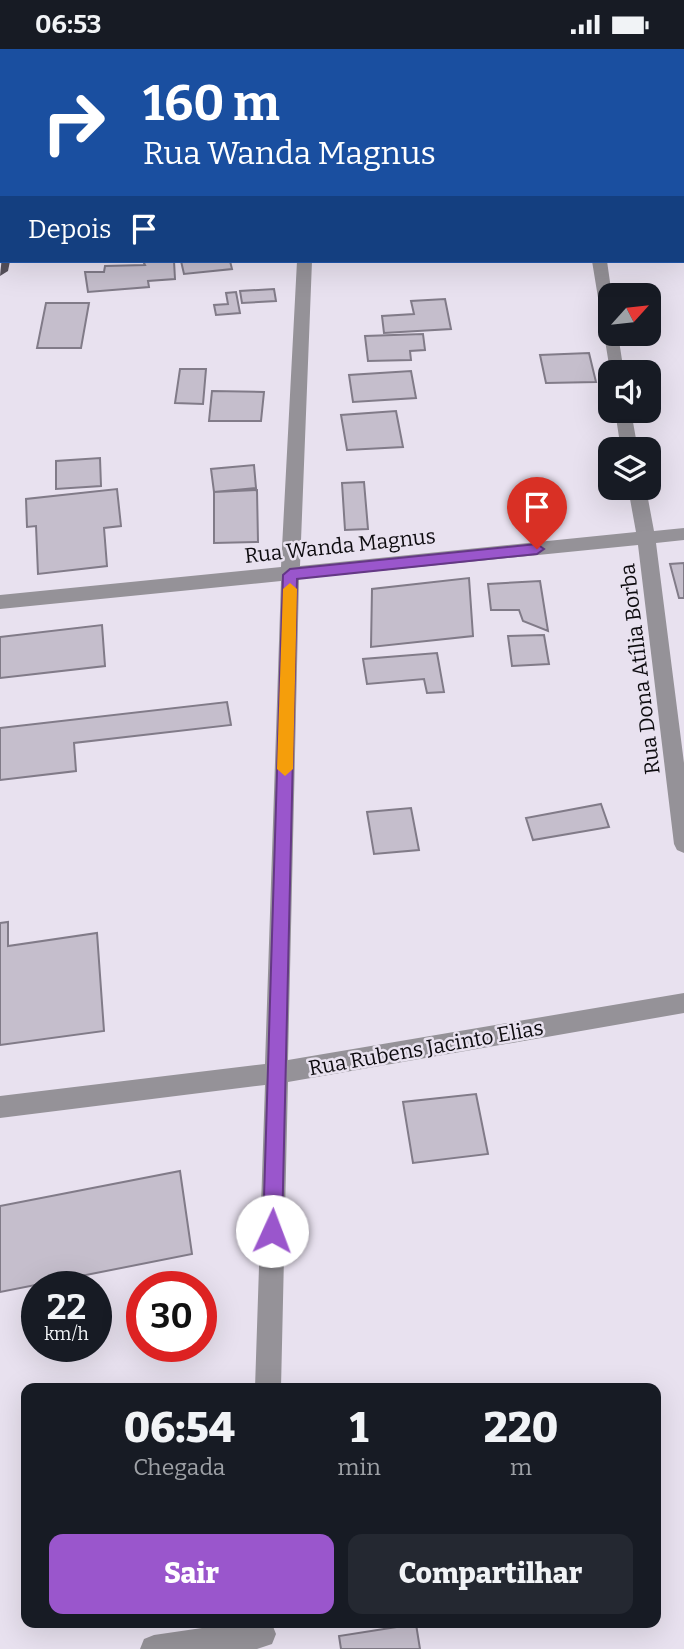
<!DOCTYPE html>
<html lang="pt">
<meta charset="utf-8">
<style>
:root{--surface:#171b24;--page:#242831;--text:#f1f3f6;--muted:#9ea1a6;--accent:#9a56cc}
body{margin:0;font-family:Bitter,serif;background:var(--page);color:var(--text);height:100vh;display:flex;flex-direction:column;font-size:26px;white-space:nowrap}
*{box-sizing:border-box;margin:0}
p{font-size:23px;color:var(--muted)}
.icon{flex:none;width:38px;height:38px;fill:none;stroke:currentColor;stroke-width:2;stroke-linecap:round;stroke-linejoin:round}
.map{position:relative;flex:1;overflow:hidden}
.drawer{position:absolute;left:21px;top:1334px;width:640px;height:245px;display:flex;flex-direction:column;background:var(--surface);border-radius:14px;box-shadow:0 7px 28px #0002}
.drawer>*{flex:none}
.banner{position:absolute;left:0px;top:0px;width:684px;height:214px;box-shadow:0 7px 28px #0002;background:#1a4fa0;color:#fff;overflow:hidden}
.needle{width:46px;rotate:63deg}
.fabs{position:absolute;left:598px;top:234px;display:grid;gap:14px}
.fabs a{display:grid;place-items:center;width:63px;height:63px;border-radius:14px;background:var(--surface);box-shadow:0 7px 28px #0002;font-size:35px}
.speed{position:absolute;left:21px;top:1222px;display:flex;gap:14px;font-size:35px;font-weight:700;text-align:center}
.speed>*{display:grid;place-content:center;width:91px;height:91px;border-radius:50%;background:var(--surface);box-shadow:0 7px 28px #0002;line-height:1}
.speed small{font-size:18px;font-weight:400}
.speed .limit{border:10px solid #d22;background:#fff;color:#111}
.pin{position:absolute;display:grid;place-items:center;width:60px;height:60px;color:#fff;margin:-72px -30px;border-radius:50% 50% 50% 0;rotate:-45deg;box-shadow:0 0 7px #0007}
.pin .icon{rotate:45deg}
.me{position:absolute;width:77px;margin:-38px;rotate:2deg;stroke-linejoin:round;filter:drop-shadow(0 0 5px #0008)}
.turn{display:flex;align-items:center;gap:24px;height:147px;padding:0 28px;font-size:32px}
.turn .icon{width:91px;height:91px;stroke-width:2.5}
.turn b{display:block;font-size:49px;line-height:60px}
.then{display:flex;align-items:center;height:66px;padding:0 28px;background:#0003;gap:14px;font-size:26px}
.eta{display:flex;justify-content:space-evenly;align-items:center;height:119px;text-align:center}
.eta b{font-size:42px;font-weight:800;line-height:49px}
.cta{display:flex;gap:14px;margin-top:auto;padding:14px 28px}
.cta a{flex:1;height:80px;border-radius:14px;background:var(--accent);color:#fff;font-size:28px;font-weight:800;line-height:80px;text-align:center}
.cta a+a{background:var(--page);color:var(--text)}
.status{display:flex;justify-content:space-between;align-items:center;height:49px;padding:0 35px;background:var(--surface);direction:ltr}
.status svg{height:19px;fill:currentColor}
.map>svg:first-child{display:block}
.building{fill:#c5becc;stroke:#817b88;stroke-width:2}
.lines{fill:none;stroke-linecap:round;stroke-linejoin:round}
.minor{fill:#959298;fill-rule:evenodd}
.major{fill:#55505a;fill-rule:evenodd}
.route{fill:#9a56cc;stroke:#643885;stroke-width:2}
.slow{fill:#f59e0b}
.labels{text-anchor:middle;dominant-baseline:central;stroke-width:5;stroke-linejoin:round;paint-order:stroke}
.street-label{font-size:21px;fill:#0d0b0f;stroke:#e8e1ef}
</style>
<div class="status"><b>06:53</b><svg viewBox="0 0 49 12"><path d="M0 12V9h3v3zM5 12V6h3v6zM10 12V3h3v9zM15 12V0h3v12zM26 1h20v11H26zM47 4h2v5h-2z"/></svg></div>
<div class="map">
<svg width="684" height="1600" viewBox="0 0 684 1600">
<rect width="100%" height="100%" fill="#e8e1ef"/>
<path class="building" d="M143 212H174L175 230 148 232 149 238 88 243 85 223H104L105 217 145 216Z
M181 212H230L232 220 184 225Z
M274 240 276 252 242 254 240 242Z
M236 243 240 264 216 266 214 256 228 255 226 244Z
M445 250 451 280 384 284 382 267 414 265 411 252Z
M46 254H89L81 299H37Z
M423 285 425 301 410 302 411 311 368 312 365 287Z
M589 304 596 333 546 334 540 306Z
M180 320H206L203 355 175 354Z
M411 322 416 349 353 353 349 326Z
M212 342 264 343 261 372H209Z
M396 362 403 398 347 401 341 366Z
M100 409 101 437 56 440V412Z
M254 416 256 439 214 443 211 420Z
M364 433 368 480 345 481 342 434Z
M117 440 121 477 104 479 107 517 38 525 36 477 27 478 26 450Z
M257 441 258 493 214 494V443Z
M684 514V549H679L670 515Z
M469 529 473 587 371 598 372 540Z
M540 532 548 582 523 572 519 561H491L488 535Z
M102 576 105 617 0 629V588Z
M544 586 549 615 512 617 508 587Z
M437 604 444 643 427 644 424 630 367 635 363 610Z
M227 653 231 676 74 694 76 722 0 731V679Z
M601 755 609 778 533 791 526 769Z
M411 759 419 801 374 805 367 763Z
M8 873V897L97 884 104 982 0 996V874Z
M476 1045 488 1105 413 1114 403 1053Z
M180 1122 192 1205 0 1243V1157Z
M416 1575 420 1600H341L339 1587Z"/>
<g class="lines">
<path class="minor" d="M307 0H321V2H307Z
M368 0H411L412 2H370Z
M682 14H684V22H682Z
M297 212H312L300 517 636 483 628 439H646L654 482 684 479V491L656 494 684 714V804L677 801 674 795 638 496 299 530 288 1011 684 944V964L288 1033 281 1339H255L265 1036 0 1069V1047L265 1015 281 532 0 560V546L281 518Z
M592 212H607L612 247 611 285H618L624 324H611V328Z
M615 362H631L638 401H621Z
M243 1573 272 1575 276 1585 272 1595 257 1600H140L144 1590 154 1586Z"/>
<path class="major" d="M10 0H24L10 2Z
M44 0H58L44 2Z
M0 51H2L0 66Z
M2 207V212H10L8 222 0 227Z"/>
</g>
<path class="route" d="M537 495 544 500 537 505 297 530 282 1182 279 1188 272 1191 266 1188 263 1182 283 526 290 520Z"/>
<path class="slow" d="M290 534 297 540 293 720 285 727 277 720 283 540Z"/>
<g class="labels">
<g class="street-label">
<text transform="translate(340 497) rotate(-6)">Rua Wanda Magnus</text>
<text transform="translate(640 620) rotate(-97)">Rua Dona Atília Borba</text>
<text transform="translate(426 999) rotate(-10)">Rua Rubens Jacinto Elias</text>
</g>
</g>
</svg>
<div class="fabs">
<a><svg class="needle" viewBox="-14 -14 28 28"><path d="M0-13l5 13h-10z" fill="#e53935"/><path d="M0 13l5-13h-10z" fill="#9ea1a6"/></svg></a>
<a><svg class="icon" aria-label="sound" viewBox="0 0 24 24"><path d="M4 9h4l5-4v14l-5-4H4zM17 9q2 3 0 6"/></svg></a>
<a><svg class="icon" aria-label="layers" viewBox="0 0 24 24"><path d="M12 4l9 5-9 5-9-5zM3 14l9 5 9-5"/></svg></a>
</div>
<div class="speed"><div>22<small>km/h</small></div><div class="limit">30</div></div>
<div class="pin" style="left:537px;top:500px;background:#d93025"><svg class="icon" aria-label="arrive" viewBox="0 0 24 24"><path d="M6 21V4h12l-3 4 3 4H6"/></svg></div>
<svg class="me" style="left:272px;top:1182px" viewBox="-20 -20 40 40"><circle r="19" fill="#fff"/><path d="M0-13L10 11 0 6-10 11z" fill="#9a56cc"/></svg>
<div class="banner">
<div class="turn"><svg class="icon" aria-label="right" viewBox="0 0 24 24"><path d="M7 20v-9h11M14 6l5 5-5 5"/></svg><div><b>160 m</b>Rua Wanda Magnus</div></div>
<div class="then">Depois<svg class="icon" aria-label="arrive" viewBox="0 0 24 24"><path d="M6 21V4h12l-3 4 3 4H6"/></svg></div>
</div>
<section class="drawer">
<div class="eta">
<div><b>06:54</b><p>Chegada</p></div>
<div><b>1</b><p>min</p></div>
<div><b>220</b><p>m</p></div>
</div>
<div class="cta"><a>Sair</a><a>Compartilhar</a></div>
</section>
</div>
